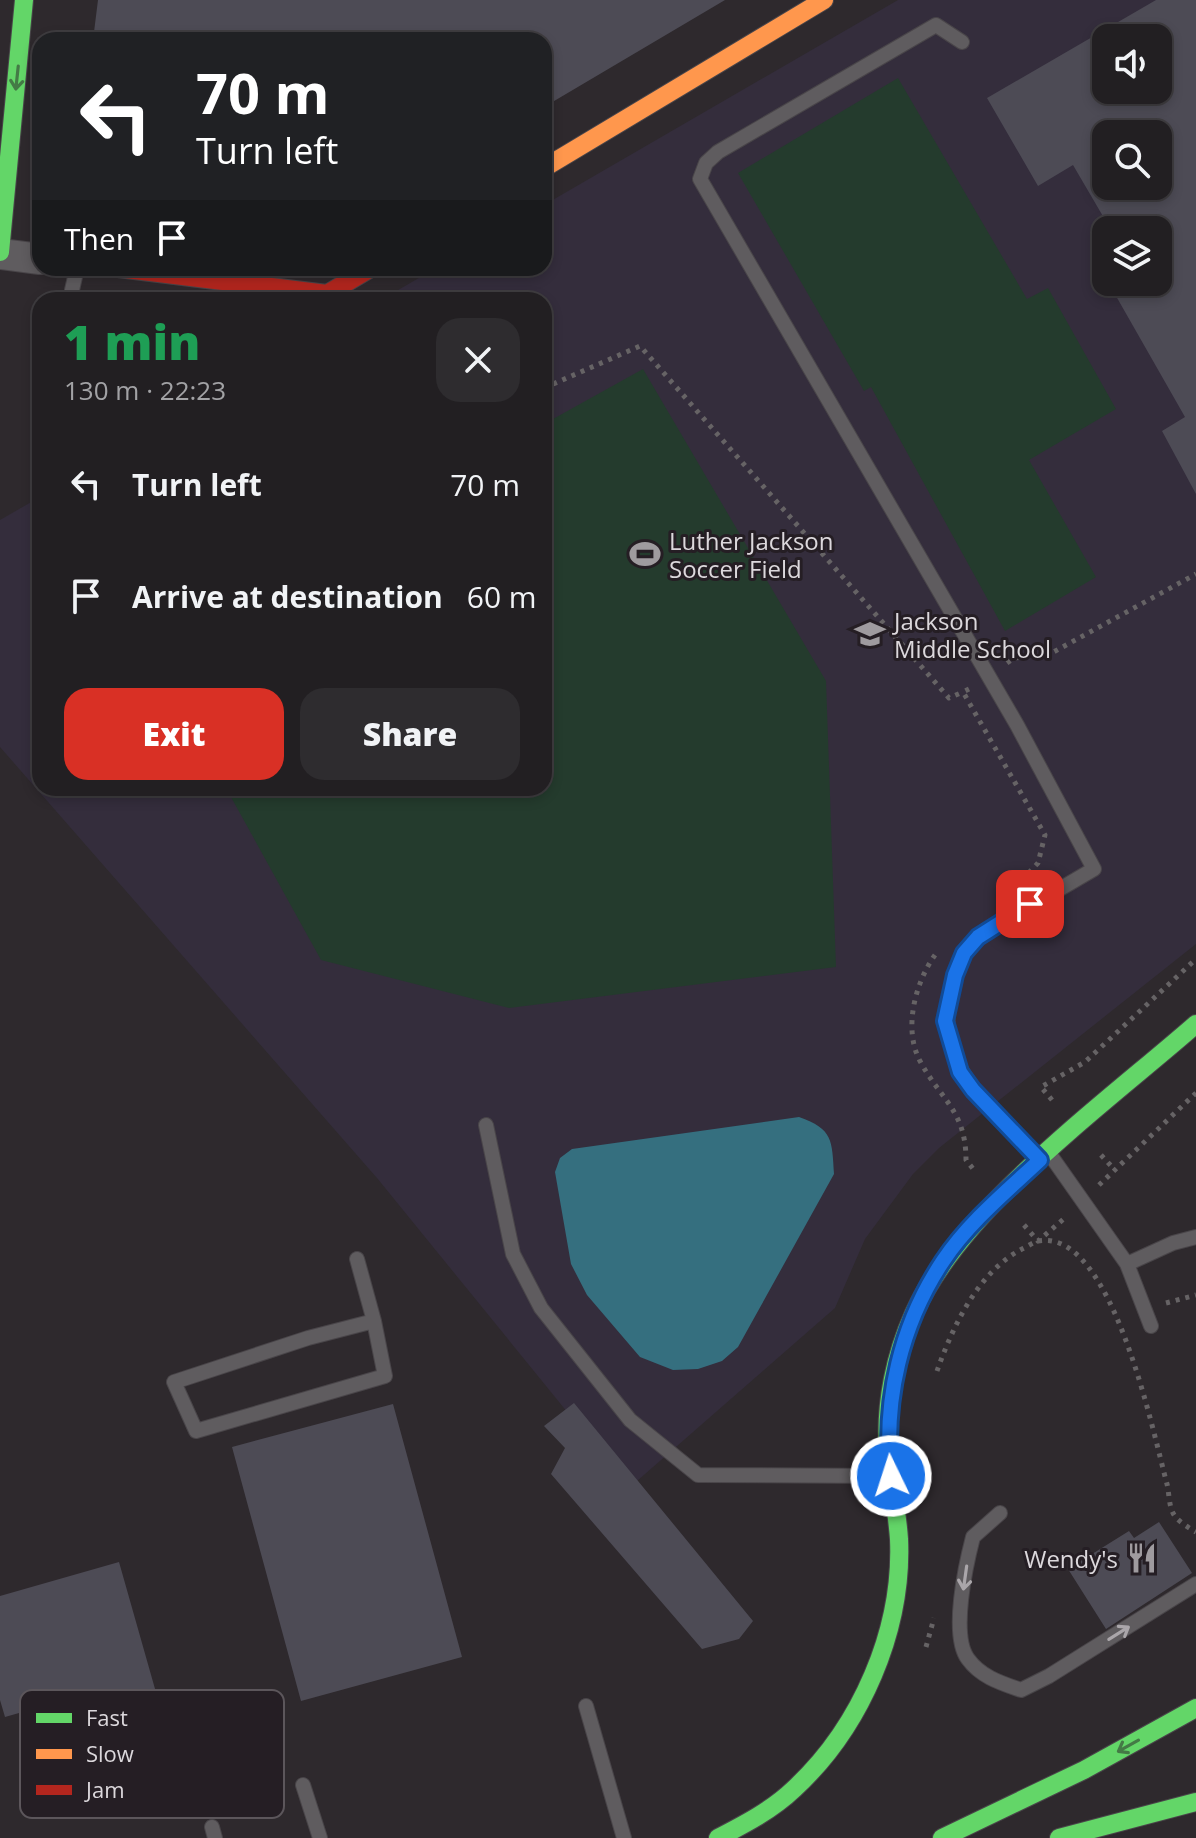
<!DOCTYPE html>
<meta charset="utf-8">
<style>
:root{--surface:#221f22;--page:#2e2c2f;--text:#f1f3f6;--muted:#a2a2a5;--line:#3f3d40;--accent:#d93025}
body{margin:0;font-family:"Open Sans",sans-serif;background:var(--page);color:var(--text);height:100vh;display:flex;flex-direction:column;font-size:30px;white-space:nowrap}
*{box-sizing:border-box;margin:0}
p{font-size:26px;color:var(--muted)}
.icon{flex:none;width:44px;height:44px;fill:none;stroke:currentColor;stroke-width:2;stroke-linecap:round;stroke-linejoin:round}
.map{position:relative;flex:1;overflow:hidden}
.drawer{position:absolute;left:32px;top:292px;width:520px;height:504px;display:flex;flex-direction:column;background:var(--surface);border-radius:24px;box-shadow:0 4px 12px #0003,0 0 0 2px var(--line)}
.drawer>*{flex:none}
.banner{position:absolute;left:32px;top:32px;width:520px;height:244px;border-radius:24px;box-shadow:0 4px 12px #0003,0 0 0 2px var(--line);background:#202124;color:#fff;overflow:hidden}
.controls{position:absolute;left:1092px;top:24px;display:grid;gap:16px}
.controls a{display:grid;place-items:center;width:80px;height:80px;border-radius:16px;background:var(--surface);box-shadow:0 4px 12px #0003,0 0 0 2px var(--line);font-size:40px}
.pin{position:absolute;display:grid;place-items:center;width:68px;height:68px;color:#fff;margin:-34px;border-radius:16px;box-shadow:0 4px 12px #0006}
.me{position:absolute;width:88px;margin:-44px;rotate:356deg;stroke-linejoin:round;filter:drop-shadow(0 0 6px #0008)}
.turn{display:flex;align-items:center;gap:28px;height:168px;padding:0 32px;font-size:36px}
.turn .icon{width:104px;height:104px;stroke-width:2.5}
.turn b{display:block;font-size:56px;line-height:68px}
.then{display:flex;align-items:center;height:76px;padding:0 32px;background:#0003;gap:16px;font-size:30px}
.round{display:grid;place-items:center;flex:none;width:84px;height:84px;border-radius:24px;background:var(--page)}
.overview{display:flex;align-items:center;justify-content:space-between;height:136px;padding:0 32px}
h1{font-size:48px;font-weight:800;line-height:60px;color:#1e9e55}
.primary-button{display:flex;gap:16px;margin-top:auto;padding:16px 32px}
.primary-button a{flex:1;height:92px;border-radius:24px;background:var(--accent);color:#fff;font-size:32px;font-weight:800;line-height:92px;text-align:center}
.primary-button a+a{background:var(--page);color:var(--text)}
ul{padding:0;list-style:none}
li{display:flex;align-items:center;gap:24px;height:112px;padding:0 32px}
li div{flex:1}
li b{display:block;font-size:30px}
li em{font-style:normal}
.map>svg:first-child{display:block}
.education{fill:#342d3c;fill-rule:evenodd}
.green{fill:#243b2d}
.water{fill:#356f7f}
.building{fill:#4d4b55;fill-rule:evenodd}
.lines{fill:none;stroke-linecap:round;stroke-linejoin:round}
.lane-casing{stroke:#494549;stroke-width:16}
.street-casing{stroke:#494549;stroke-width:32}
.fast-casing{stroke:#494549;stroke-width:20}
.slow-casing{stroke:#494549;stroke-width:20}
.jam-casing{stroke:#494549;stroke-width:20}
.path{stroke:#666365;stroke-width:5;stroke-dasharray:4 6;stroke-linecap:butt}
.lane{stroke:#5f5c5f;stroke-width:14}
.street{stroke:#5f5c5f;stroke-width:30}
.fast{stroke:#63d668;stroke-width:18}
.slow{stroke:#ff974d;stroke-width:18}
.jam{stroke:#b3261e;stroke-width:18}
.oneway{stroke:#447a46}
.oneway2{stroke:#aaa6aa}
.route-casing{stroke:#114b97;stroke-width:20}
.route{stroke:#1a73e8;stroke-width:14}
.labels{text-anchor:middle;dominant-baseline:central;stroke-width:6;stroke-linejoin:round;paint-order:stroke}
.poi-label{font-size:24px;fill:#dcd8dc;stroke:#251e24;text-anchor:start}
.key{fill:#251e24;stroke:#5c565b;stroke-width:2}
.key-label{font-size:22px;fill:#dcd8dc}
</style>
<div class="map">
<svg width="1196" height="1838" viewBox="0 0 1196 1838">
<rect width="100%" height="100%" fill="#2e292d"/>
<path class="education" d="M898 0H1196V944L939 1148 913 1174 865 1239 835 1308 629 1488 377 1178 0 747V520L40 497V788H544V300H381L436 268H544V205ZM1106 38H1158V90H1106ZM1106 134H1158V186H1106ZM1106 230H1158V282H1106Z"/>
<path class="green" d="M898 78 1027 299 1048 288 1116 409 1029 460 1096 577 1005 631 871 387 864 391 738 173Z
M643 369 826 681 836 967 509 1008 321 960 226 788H544V424Z"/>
<path class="water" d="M799 1117C833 1129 832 1140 834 1174L738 1347 722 1361 698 1369 673 1370 640 1357 587 1295 571 1264 555 1172 560 1158 572 1149Z"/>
<path class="building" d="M98 0H725L544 107V40H93Z
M1156 0H1196V494L1162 431 1185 417 1108 282H1158V230H1111L1073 165 1038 186 987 98ZM1106 38H1158V90H1106ZM1106 134H1158V186H1106Z
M574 1403 753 1621 739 1639 702 1649 551 1474 565 1448 544 1426Z
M393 1404 462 1657 301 1701 232 1447Z
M1159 1522 1192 1573 1106 1629 1068 1569 1129 1531 1134 1538Z
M119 1562 180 1777 97 1800 77 1732 35 1744 26 1711 5 1717 0 1700V1596Z"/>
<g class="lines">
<g class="lane-casing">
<path id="lane" d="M962 42 936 25 718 152 706 163 700 179 1017 725 1094 869 978 937C963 954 956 969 951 991 932 1066 992 1108 1037 1157
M72 290 77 268
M486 1125 513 1254 541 1308 630 1420 698 1475 886 1476
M1051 1156 1127 1264 1173 1243 1196 1237
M357 1259 374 1321
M1127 1264 1151 1326
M374 1321 385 1376 196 1431 174 1382 308 1338Z
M1000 1513 973 1537C966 1564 950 1635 968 1659 981 1677 1001 1683 1021 1690L1049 1676 1196 1584
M586 1706 624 1838
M303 1785 320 1838
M212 1827 215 1838"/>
</g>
<g class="street-casing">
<path id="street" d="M0 254 40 259"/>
</g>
<g class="fast-casing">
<path id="fast" d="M0 252 24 0
M718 1838C745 1824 772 1810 794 1789 861 1727 903 1630 899 1539 897 1509 890 1479 888 1449 885 1403 895 1355 914 1313 963 1206 1107 1102 1196 1024
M942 1838 1084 1770 1196 1708
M1059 1838 1196 1802"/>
</g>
<g class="slow-casing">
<path id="slow" d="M544 168 824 0"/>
</g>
<g class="jam-casing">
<path id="jam" d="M118 268 327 294 371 268"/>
</g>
<path class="path" d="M544 388 640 346 949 698 963 692
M1007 663 1014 658 1048 655 1196 574
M969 689 963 692 1045 835 1038 863 1020 882
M935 955C915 983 903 1029 920 1061 941 1100 966 1111 966 1160L974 1170
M1052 1100 1041 1087 1085 1062 1196 959
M1101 1155 1114 1169
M1099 1185 1196 1093
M1024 1225 1038 1241 1066 1217
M1166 1303 1196 1295
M937 1371C953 1326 978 1272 1022 1249 1027 1247 1033 1242 1038 1241 1112 1227 1153 1433 1167 1484 1169 1492 1169 1506 1173 1513 1176 1520 1189 1528 1196 1532
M926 1647 934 1618"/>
<use href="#lane" class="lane"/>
<use href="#street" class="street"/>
<use href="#fast" class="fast"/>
<use href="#slow" class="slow"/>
<use href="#jam" class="jam"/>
</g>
<defs><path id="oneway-shaft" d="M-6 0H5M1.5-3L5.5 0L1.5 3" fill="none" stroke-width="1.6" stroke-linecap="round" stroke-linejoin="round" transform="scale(2)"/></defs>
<g class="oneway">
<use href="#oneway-shaft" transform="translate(17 78) rotate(96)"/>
<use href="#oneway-shaft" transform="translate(1128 1746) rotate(151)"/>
</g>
<g class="oneway2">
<use href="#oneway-shaft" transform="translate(965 1578) rotate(98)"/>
<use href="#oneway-shaft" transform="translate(1119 1633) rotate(-32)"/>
</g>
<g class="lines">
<g class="route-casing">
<path id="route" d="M891 1476C883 1400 901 1324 943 1261 969 1222 1007 1191 1040 1160L973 1090 960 1072 945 1021 955 975 964 953 978 937 1030 904"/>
</g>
<use href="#route" class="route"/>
</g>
<defs>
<g id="stadium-bare" transform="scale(2.4)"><path d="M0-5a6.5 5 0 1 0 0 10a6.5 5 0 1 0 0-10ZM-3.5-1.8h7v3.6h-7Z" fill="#9f9b9f" stroke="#251e24" stroke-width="2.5" paint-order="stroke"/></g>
<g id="school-bare" transform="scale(2.4)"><path d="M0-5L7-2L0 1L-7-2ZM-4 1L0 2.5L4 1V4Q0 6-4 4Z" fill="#9f9b9f" stroke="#251e24" stroke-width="2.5" paint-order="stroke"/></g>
<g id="restaurant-bare" transform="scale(2.4)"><path d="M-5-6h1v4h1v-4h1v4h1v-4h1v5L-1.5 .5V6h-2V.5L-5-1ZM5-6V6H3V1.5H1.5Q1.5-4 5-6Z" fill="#9f9b9f" stroke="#251e24" stroke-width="2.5" paint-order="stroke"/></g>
</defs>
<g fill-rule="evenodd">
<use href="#stadium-bare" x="645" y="554"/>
<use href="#school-bare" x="870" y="634"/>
<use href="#restaurant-bare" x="1142" y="1558"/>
</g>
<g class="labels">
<g class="poi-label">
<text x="669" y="540">Luther Jackson<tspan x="669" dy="28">Soccer Field</tspan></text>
<text x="894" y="620">Jackson<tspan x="894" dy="28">Middle School</tspan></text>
<text x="1118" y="1558" text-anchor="end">Wendy's</text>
</g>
</g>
<rect x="20" y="1690" width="264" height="128" rx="12" class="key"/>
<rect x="36" y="1713" width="36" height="10" fill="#63d668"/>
<rect x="36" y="1749" width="36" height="10" fill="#ff974d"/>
<rect x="36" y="1785" width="36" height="10" fill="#b3261e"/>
<g class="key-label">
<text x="86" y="1726">Fast</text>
<text x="86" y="1762">Slow</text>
<text x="86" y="1798">Jam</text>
</g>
</svg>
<div class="controls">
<a><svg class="icon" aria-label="sound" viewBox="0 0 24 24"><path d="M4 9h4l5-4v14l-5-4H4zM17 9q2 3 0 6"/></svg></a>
<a><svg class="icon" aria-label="search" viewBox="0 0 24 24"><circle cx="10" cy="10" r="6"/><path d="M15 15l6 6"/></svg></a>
<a><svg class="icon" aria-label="layers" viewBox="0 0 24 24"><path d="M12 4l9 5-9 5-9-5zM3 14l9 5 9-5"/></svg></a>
</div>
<div class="pin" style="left:1030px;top:904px;background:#d93025"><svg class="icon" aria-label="arrive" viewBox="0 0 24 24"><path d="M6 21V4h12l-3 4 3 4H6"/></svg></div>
<svg class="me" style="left:891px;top:1476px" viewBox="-20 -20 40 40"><circle r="17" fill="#1a73e8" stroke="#fff" stroke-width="3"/><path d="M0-11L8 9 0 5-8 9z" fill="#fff"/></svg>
<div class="banner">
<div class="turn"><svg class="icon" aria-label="left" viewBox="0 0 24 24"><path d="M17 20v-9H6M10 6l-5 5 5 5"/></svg><div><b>70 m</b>Turn left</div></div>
<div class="then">Then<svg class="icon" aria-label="arrive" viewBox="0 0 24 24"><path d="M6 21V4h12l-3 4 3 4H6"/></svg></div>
</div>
<section class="drawer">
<div class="overview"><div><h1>1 min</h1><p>130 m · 22:23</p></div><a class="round"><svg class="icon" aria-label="close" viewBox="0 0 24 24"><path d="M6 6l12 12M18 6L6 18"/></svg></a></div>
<ul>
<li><svg class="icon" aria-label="left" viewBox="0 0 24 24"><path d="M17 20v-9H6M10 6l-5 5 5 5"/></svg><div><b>Turn left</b></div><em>70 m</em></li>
<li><svg class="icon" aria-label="arrive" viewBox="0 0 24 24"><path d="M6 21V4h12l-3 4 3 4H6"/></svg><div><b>Arrive at destination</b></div><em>60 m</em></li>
</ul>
<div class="primary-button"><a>Exit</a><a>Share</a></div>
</section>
</div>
